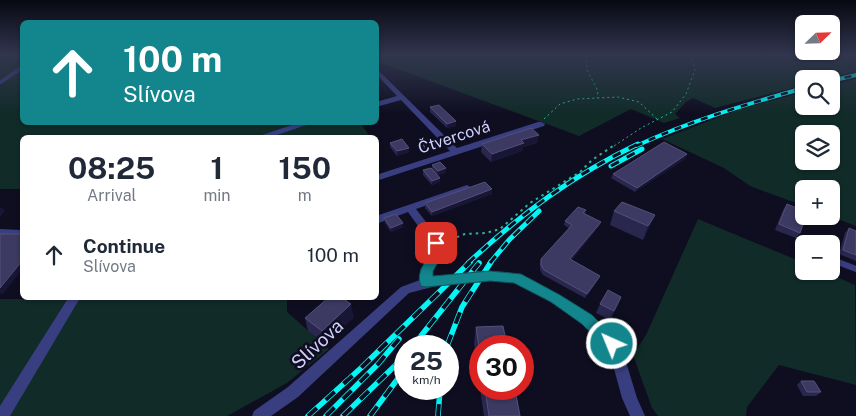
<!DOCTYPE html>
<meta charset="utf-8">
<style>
:root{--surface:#fff;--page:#f6f6f7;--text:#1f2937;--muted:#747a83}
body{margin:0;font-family:"Public Sans",sans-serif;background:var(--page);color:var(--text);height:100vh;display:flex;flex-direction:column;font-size:19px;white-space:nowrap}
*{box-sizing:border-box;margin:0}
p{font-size:16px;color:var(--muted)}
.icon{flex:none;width:28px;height:28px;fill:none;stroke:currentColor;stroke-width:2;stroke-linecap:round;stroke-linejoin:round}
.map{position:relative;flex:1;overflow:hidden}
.details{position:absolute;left:20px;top:135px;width:359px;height:165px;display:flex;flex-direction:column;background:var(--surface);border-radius:8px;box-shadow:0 1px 4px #0004}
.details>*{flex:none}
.banner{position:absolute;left:20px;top:20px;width:359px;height:105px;border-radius:8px;box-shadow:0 1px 4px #0004;background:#13858c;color:#fff;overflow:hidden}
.needle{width:32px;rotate:67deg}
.tools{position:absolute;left:795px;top:15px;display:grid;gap:10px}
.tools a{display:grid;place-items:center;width:45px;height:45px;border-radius:8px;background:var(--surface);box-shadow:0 1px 4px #0004;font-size:25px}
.speed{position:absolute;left:394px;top:335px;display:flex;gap:10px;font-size:25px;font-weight:700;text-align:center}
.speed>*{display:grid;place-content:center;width:65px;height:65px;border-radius:50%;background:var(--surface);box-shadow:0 1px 4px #0004;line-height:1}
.speed small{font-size:12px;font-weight:400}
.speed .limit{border:8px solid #d22;background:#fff;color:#111}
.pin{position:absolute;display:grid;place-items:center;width:42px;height:42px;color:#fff;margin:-21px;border-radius:10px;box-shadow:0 2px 8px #0006}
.me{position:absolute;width:55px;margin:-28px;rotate:316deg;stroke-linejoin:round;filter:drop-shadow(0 0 4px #0008)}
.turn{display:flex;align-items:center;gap:18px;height:105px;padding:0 20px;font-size:22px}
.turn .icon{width:65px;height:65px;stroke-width:2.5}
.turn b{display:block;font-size:35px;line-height:42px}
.eta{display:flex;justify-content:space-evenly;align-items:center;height:85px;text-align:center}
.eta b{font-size:30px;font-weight:700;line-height:35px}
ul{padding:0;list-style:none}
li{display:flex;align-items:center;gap:15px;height:70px;padding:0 20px}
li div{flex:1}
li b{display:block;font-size:19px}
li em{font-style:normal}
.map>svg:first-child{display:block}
.green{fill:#112b28;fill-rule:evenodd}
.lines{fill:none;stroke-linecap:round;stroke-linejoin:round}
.path-far1{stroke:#30b19c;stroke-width:1;stroke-dasharray:2 3;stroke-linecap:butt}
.path{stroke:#30b19c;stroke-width:2;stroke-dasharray:2.5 4;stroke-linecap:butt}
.lane-far1{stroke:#393e80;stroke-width:5}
.lane{stroke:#393e80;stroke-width:6}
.street{fill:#393e80;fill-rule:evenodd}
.rail-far2-casing{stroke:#04f5f5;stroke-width:4}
.rail-far1-casing{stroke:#04f5f5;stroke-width:5}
.rail-casing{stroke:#04f5f5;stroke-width:5.5}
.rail-far2{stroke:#0f0e21;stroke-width:2.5;stroke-dasharray:7;stroke-linecap:butt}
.rail-far1{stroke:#0f0e21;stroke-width:3;stroke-dasharray:9;stroke-linecap:butt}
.rail{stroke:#0f0e21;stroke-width:4;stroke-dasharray:12;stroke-linecap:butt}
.wall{fill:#2a274f}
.shaded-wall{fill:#181535}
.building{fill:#3c3962;stroke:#53507a}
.route{fill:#13858c;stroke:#0c565b}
.labels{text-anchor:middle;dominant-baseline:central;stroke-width:5;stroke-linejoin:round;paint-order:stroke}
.street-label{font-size:16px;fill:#d0cffe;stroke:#0f0e21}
.near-street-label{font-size:19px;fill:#d0cffe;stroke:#0f0e21}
</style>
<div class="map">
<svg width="856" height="416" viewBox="0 0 856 416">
<rect width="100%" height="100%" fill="#0f0e21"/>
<path class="green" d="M0 55H22V65L0 80Z
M376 55H856V71L827 79H804V85L715 108 693 98 686 102 675 114 680 118 664 123 631 109 579 136 376 61Z
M22 69V122H360L370 137 22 138V189H0V86Z
M856 79V226L830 216 831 189H804V206L750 186 724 168 662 139 740 109 804 92V106H831V85ZM804 134H831V161H804Z
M698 219 804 263V271H823L855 285 856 385 779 365 747 407 746 416H658L652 408 633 355 646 335Z
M79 298H287V312L329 349 287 383 227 416H8Z
M0 299H67L0 408Z"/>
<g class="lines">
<path class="path-far1" d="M586 55 587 70 598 91 597 98
M544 119 560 104 577 99 618 97 639 102 657 119
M614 146 641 128 672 112 686 94 695 70 692 55"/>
<path class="path" d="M446 244 452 239 465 234 486 233 500 229 530 203 580 172 592 160 616 144"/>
<path class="lane-far1" d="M831 259 841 263"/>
<path class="lane" d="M838 262 856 269"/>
<path class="street" d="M22 65V70L0 85V80Z
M376 68 457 148 538 122H541L545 124 544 126 376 181V175L450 151 401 100 376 107V102L397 96 376 74Z
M301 122H315L268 138H253Z
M467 185 472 188 470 190 416 209 440 240 444 251 432 271V277L478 271 507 272 531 279 573 303 600 323 617 341 626 362 637 398 645 416H630L622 398 610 354 601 341 578 321 536 292 515 282 493 280 444 284 409 293 298 397 271 416H252L254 411 288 387 401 287 420 280V270L433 251 431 244 408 212 376 224V216Z
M0 229 22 230V238L0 237Z
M68 298H80L10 416H0V406Z"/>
<g class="rail-far2-casing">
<path id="rail-far2" d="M831 81 856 75
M636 146C690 121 747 104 804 88"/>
</g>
<g class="rail-far1-casing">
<path id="rail-far1" d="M611 166 642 149
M468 263C521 214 573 175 638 144
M490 263 509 240 539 211"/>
</g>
<g class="rail-casing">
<path id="rail" d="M413 346 479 263
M447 346 462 307 491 262
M308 416 361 368 470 262
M326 416 379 363 399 339
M343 416 405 356
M370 416 405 369
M438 416 440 389"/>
</g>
<use href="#rail-far2" class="rail-far2"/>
<use href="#rail-far1" class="rail-far1"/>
<use href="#rail" class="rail"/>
</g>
<path class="wall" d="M430 107 456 126 447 128 430 112Z
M420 142 437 149 426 153 420 146Z
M390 143 409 152 397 156 390 147Z
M537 143 523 147 522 151 491 162 481 152 482 144Z
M687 154 685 159 635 192 611 178 613 174Z
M432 165 446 168 445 173 438 175 440 178V182L432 185 423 175V170L432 169Z
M492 189V194L432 216 425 208V203Z
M787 204 800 233 796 238 775 230 783 210Z
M586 210 585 214 601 222 599 226 572 260 598 280 585 298 543 275 540 270V264L541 259 569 228 564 225 565 221Z
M614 211 655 215 643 240 610 225Z
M384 218 403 223V227L391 232 385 223Z
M849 228 856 231V261L839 254 845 233Z
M621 297 610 320 596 313 600 304Z
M354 317 325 344 308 331 305 318Z
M476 327 480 346V387L474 344Z
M801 381 821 392 816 396H803L797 385Z
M480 389H515L520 416H484Z"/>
<path class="shaded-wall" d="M456 121V126L447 128V124Z
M539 135 537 143 523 147 522 151 491 162 492 154 521 140Z
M437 145V149L426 153V148Z
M409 148V152L397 156V151Z
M687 154 685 159 635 192 637 188Z
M446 168 445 173 437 175 438 171Z
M440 178V182L432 185V181Z
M492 189V194L432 216V212Z
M1 207 5 211 0 217V208Z
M655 215 649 228 643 240 648 226Z
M601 222 599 226 569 264 570 259Z
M403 223V227L391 232V228Z
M22 261V270L2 295 0 293V288Z
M600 276 598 280 585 298 587 294Z
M351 304 354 317 325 344 322 331Z"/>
<path class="building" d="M439 105 456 121 447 124 430 107Z
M531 128 539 135 521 140 524 143 492 154 482 144Z
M431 138 437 145 426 148 420 142Z
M402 139 409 148 397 151 390 143Z
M664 142 687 154 637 188 613 174Z
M440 162 446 168 438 171 432 165Z
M431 168 440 178 432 181 423 170Z
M485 182 492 189 432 212 425 203Z
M622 202 655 215 648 226 614 211Z
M787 204 804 211V216H806L800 233 779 224Z
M578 207 586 210 583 213 601 222 570 259 600 276 587 294 544 270 541 265V259L572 225 565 221Z
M396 214 403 223 391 228 384 218Z
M849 228 856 231V255L843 250Z
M0 234H22V261L0 288Z
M608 290 621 297 614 311 600 304Z
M328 298H342L351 304 322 331 305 318Z
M503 326 507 346H480V354L476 327Z
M801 381H814L821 392H807Z
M485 389H515L520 416H489Z"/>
<linearGradient id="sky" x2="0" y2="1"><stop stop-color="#080812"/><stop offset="0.48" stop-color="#31364e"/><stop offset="1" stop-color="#31364e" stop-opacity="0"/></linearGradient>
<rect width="856" height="114" fill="url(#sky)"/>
<path class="route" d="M436 239 441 240 445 251 433 271V276L490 271 521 274 560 295 592 315 617 340 619 344 617 349 612 351 607 349 582 324 551 302 514 283 490 281 426 287 421 286C415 273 426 261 433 250L430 243 432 240Z"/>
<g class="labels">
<g class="street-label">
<text transform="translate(454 137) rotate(-18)">Čtvercová</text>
</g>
<g class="near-street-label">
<text transform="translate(317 344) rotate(-43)">Slívova</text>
</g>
</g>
</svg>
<div class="tools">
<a><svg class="needle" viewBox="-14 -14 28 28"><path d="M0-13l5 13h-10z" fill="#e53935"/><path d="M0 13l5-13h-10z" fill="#747a83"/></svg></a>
<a><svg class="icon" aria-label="search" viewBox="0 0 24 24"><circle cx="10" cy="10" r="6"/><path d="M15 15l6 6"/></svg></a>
<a><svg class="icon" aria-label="layers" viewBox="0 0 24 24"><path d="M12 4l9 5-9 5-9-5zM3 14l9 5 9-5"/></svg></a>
<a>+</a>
<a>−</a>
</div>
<div class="speed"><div>25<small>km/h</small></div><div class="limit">30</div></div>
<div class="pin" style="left:436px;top:243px;background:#d93025"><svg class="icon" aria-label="arrive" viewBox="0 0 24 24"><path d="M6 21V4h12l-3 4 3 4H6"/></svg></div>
<svg class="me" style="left:612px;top:344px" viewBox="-20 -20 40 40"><circle r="17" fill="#13858c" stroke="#fff" stroke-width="3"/><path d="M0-11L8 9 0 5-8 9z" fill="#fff"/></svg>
<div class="banner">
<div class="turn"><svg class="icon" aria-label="ahead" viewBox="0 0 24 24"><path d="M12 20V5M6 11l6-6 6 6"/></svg><div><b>100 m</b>Slívova</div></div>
</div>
<section class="details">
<div class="eta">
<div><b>08:25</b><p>Arrival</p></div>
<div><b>1</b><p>min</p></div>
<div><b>150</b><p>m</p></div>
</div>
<ul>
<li><svg class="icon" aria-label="ahead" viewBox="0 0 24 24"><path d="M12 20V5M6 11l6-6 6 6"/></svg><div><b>Continue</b><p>Slívova</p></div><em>100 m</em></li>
</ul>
</section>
</div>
